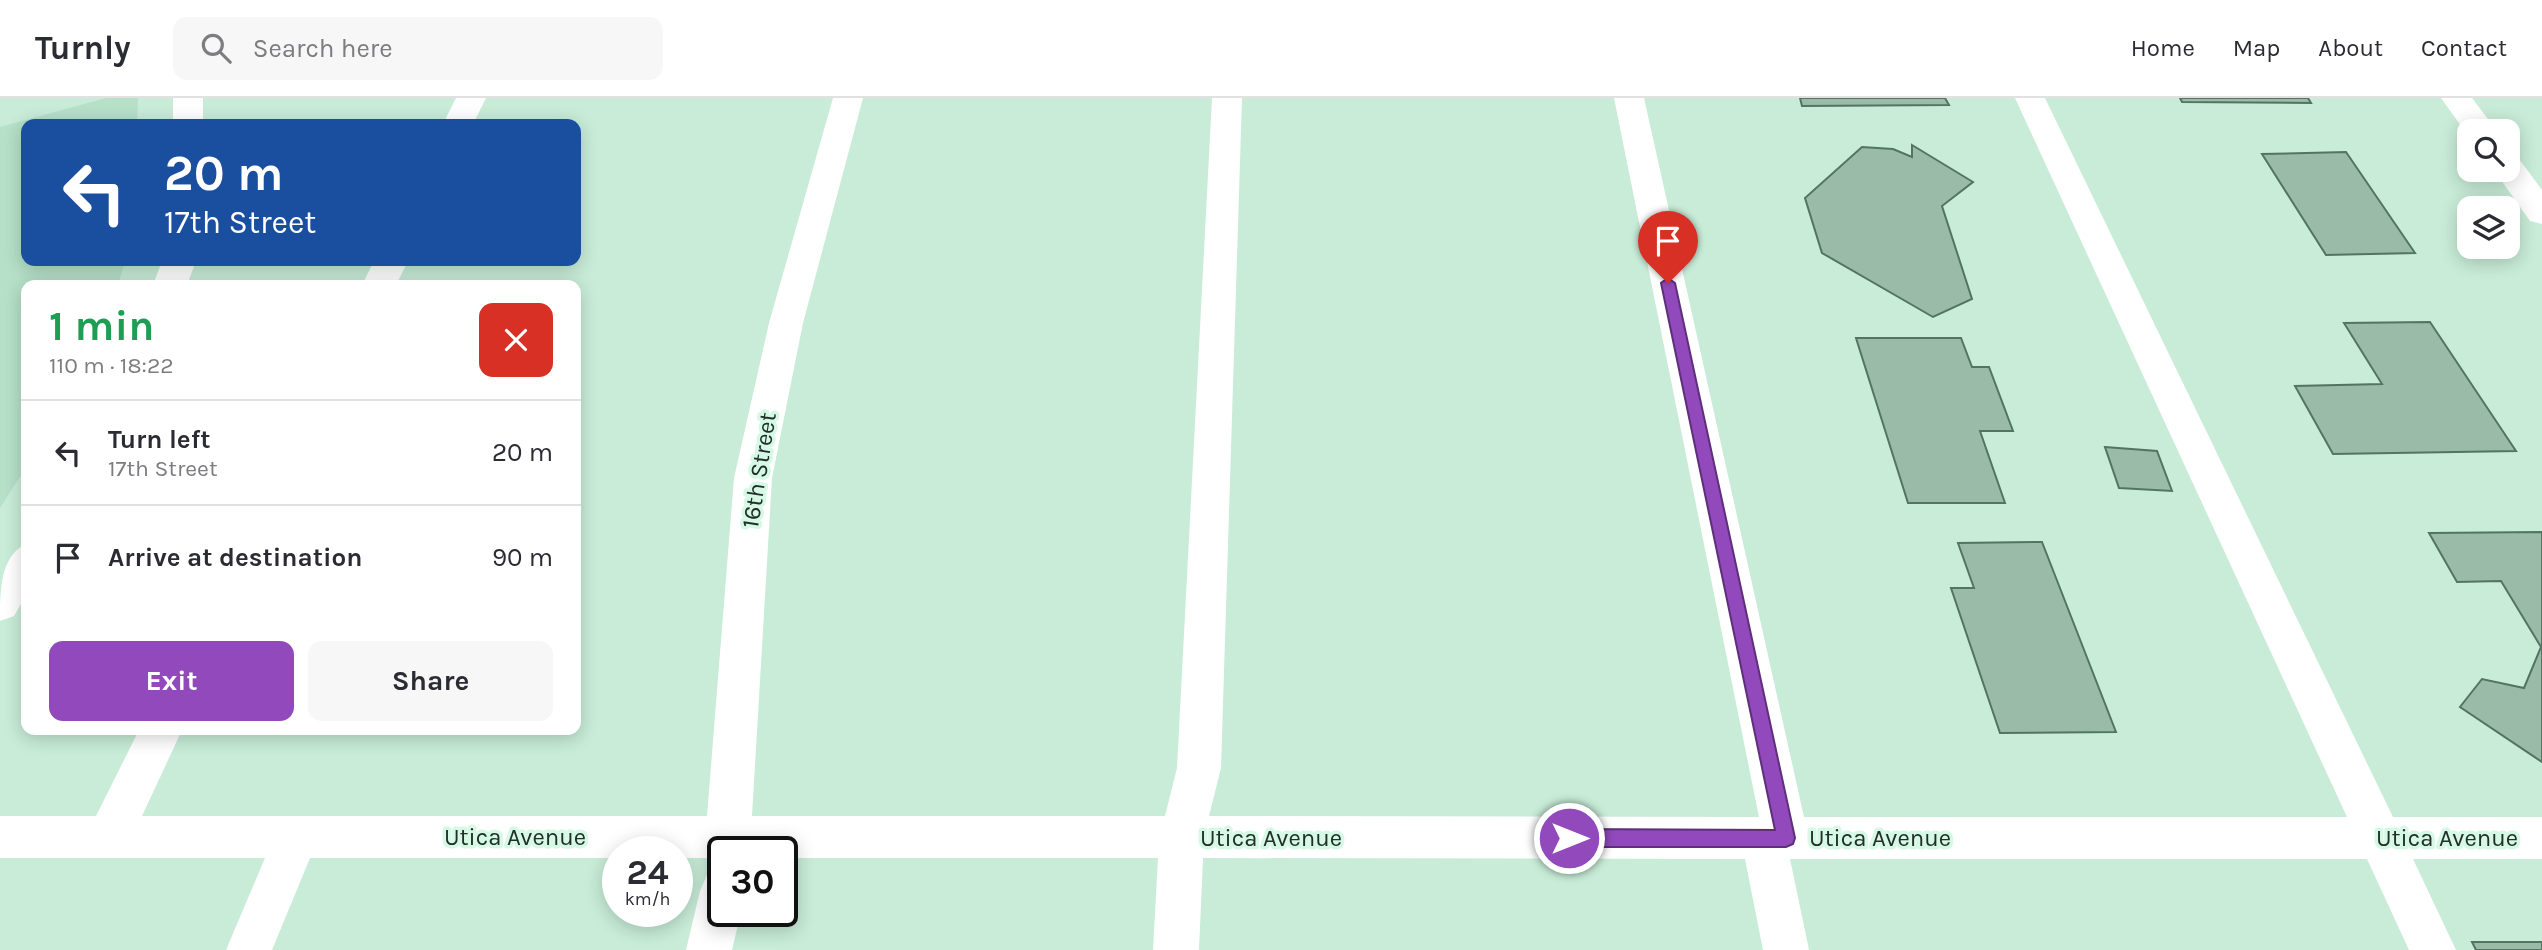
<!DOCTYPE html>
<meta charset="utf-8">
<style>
:root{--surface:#fff;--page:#f7f7f7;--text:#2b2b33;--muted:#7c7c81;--line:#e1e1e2;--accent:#9149bb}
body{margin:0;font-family:Karla,sans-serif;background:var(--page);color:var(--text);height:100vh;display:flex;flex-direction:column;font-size:26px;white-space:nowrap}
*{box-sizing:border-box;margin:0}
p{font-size:23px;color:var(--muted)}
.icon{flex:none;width:38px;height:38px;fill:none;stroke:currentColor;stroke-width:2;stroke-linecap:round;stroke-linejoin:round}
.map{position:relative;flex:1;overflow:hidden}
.panel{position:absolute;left:21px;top:182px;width:560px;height:455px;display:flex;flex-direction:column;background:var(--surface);border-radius:14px;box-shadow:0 4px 18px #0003}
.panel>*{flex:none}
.guide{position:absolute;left:21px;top:21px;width:560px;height:147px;border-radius:14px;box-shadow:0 4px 18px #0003;background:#1a4fa0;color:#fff;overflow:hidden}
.controls{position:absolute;left:2457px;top:21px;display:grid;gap:14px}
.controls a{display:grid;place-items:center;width:63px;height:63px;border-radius:14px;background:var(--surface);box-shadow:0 4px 18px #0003;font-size:35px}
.speed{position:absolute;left:602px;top:738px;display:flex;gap:14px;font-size:35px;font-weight:700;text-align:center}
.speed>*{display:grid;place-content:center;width:91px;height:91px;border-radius:50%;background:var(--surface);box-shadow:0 4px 18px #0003;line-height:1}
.speed small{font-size:18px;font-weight:400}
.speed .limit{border:4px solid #111;border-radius:10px;background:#fff;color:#111}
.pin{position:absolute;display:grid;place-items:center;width:60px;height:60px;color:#fff;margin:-72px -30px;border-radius:50% 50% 50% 0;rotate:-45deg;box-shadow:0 0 7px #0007}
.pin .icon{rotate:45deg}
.me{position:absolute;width:77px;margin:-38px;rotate:90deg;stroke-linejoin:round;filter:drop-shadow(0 0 5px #0008)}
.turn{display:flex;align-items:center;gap:24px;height:147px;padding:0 28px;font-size:32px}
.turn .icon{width:91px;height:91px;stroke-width:2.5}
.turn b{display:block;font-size:49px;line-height:60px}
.round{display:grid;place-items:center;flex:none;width:74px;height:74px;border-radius:14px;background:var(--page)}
.overview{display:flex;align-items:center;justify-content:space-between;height:119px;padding:0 28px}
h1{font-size:42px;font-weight:700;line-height:52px;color:#1e9e55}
.button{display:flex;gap:14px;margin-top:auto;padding:14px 28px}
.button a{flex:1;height:80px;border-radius:14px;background:var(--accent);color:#fff;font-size:28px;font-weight:700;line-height:80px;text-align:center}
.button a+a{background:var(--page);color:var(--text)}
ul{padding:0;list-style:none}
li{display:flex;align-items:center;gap:21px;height:105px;padding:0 28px;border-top:2px solid var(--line)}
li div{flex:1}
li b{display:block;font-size:26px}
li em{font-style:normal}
header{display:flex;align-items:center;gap:42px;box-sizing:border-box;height:98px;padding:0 35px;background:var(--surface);border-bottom:2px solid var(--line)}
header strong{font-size:33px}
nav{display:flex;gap:38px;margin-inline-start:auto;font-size:24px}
.search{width:490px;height:63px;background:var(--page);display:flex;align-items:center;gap:18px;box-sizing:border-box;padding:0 24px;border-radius:14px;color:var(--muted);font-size:26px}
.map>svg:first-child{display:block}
.built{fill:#b6e0c8}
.building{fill:#99bba8;stroke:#547463;stroke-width:2}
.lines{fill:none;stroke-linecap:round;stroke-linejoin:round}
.minor{fill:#fff;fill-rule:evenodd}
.route{fill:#9149bb;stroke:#5e2f7a;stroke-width:2}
.labels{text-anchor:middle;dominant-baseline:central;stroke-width:7;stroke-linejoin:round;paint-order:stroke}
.street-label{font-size:24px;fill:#222f28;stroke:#d5f9e5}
</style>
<header>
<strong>Turnly</strong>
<div class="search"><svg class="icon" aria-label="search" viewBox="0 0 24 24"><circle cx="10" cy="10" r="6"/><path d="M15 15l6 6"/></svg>Search here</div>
<nav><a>Home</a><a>Map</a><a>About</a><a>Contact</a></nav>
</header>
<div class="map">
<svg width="2542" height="852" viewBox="0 0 2542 852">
<rect width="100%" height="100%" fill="#c8ecd8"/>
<path class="built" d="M106 0H138L137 26H26V163H125L118 187H26V369L0 410V29Z"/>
<path class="building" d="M1800 0H1945L1949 7 1802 8Z
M2180 0H2308L2311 5 2182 4Z
M1912 47 1973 84 1942 108 1972 201 1933 219 1822 155 1805 100 1862 49 1893 51 1912 59Z
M2346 54 2415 155 2326 157 2262 56Z
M2430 224 2516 353 2333 356 2295 288 2382 286 2344 225Z
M1856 240H1961L1972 269H1989L2013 333H1980L2005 405H1908Z
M2105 349 2157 353 2172 393 2119 390Z
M2542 434V664L2460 609 2482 581 2524 590 2541 549 2501 483 2457 484 2429 435Z
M2042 444 2116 634 2000 635 1951 490H1974L1958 445Z
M2472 844H2542V852H2476Z"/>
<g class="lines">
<path class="minor" d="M173 0H203V26H173Z
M456 0H486L473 26H443Z
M833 0H863L803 225 772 380 752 718H1165L1177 670 1212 0H1242L1221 670 1209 718 1759 719 1614 0H1644L1804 719H2347L2015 0H2045L2393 719H2542V761H2413L2456 852H2409L2367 761H1790L1809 852H1763L1745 761 1203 760 1199 852H1153L1158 760H782V754H723V814H741L732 852H686L700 793 707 777 720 772 711 769 707 760H677V754H618V760H310L272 852H226L265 760H0V718H96L139 632H182L142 718H707L734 380 769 225Z
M2441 0H2472L2497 33H2469V39Z
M2508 58 2519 61 2542 92V126L2530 123 2494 72H2508Z
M162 163H196L187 187H153Z
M374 163H408L396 187H362Z
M26 446V497L14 518 0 523C0 493 0 458 26 446Z"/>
</g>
<path class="route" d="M1668 180 1675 185 1795 740 1793 746 1786 749H1569L1562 746 1560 740 1562 734 1569 731 1775 732 1661 185Z"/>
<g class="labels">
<g class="street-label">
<text transform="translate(759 372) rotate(-81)">16th Street</text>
<text x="515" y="739">Utica Avenue</text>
<text x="1271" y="740">Utica Avenue</text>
<text x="1880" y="740">Utica Avenue</text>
<text x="2447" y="740">Utica Avenue</text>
</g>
</g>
</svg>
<div class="controls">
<a><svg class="icon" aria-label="search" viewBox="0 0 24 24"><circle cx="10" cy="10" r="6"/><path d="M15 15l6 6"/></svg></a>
<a><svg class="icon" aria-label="layers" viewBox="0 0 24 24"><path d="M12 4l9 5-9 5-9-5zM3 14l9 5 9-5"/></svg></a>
</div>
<div class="speed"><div>24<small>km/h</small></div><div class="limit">30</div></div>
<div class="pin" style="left:1668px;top:185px;background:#d93025"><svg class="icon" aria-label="arrive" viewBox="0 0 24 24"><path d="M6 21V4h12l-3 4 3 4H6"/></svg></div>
<svg class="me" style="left:1569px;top:740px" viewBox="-20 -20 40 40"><circle r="17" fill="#9149bb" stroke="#fff" stroke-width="3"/><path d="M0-11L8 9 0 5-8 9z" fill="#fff"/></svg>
<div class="guide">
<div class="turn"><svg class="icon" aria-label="left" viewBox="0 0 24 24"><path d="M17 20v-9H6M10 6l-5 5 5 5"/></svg><div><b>20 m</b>17th Street</div></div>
</div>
<section class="panel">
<div class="overview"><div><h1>1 min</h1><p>110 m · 18:22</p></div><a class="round" style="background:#d93025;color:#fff"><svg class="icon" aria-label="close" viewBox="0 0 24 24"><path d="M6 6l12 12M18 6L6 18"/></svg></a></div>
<ul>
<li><svg class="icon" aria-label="left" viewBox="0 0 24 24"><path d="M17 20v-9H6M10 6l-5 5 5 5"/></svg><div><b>Turn left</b><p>17th Street</p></div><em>20 m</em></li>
<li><svg class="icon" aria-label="arrive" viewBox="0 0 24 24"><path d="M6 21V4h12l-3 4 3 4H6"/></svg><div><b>Arrive at destination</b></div><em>90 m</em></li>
</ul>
<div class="button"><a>Exit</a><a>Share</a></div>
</section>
</div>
